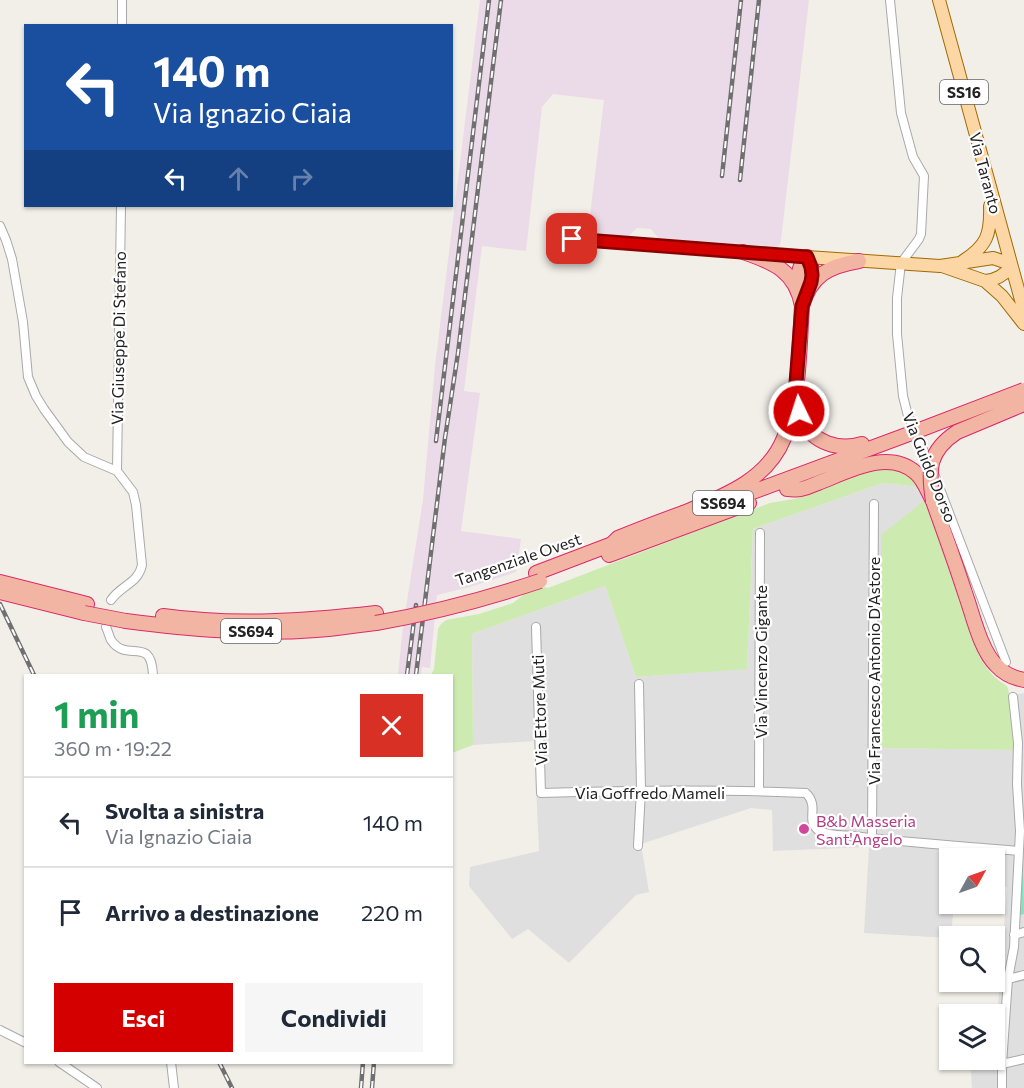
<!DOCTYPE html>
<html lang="it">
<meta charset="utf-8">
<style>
:root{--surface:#fff;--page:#f6f6f7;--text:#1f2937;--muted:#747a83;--line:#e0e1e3;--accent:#d40000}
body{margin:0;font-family:Commissioner,sans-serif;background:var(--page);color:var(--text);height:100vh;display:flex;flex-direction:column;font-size:22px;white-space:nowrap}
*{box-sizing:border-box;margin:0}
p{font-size:20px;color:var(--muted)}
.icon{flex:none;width:33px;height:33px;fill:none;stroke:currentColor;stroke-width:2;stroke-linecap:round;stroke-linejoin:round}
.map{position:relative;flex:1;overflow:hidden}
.side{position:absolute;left:24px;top:674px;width:429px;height:390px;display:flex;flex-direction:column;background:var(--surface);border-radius:0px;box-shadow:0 2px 4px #0004}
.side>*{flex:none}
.hud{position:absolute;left:24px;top:24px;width:429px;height:183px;border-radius:0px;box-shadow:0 2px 4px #0004;background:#1a4fa0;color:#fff;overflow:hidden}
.needle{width:39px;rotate:50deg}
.buttons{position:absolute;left:939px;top:848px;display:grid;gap:12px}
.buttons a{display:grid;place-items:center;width:66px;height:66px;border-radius:0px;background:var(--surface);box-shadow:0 2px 4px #0004;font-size:30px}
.pin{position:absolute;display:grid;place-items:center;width:51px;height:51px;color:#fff;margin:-26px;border-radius:12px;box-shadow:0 3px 9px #0006}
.me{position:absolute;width:66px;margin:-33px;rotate:356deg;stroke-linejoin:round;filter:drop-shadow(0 0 4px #0008)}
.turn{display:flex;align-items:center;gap:21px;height:126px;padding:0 30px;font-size:27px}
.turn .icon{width:78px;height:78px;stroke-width:2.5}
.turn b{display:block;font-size:42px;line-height:51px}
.lanes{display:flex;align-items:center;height:57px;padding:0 30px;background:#0003;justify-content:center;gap:30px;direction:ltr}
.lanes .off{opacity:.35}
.round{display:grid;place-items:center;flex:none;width:63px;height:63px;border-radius:0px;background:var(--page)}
.overview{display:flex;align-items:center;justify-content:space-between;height:102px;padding:0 30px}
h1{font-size:36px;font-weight:700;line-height:45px;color:#1e9e55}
.button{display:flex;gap:12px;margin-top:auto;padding:12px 30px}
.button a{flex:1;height:69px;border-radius:0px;background:var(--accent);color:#fff;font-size:24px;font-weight:700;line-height:69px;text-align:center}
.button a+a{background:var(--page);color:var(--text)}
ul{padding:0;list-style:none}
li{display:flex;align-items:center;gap:18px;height:90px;padding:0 30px;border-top:2px solid var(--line)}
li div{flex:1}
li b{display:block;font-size:22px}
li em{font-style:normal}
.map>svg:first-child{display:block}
.residential{fill:#e0dfdf}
.industrial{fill:#ebdbe8}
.grass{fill:#cdebb0}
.pitch{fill:#88e0be}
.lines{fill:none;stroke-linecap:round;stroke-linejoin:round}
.minor-casing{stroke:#a9a9a9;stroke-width:10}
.primary-casing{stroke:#a06b00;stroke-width:14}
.trunk-casing{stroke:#dc2a67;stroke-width:16}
.minor{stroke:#fff;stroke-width:8}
.primary{stroke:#fcd6a4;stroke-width:12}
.trunk{stroke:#f2b4a3;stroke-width:14}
.rail-casing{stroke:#707070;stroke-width:4.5}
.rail{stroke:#fff;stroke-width:2;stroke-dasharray:7;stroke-linecap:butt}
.trunk-bridge-casing{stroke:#dc2a67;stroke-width:16;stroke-linecap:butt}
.trunk-bridge{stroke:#f2b4a3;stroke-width:14}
.route-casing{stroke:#8a0000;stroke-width:15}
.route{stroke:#d40000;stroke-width:10}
.hotel-dot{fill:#d1479c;stroke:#fff;stroke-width:2}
.labels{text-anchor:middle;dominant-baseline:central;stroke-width:4.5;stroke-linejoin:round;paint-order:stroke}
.shield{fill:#fff;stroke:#646464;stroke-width:1.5}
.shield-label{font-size:15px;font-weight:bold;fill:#222}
.street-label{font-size:16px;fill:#222;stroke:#fff}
.hotel-label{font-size:16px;fill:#b23c85;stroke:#fff;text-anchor:start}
</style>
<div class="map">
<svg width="1024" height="1088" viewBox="0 0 1024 1088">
<rect width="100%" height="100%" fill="#f2efe9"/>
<path class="residential" d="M883 483 919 487 925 500 881 748 1013 750 1010 696 1024 693V1088H972L970 1059H994L995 1032H996L1007 887 995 886 994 858H950V903H954L951 936H950L949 938 864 933 869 847 773 851 772 810 751 808 641 844 649 892 636 895 569 963 528 929 512 939 469 886 470 867 539 851 534 741 473 745 472 634 605 586 636 677 747 668 753 529Z"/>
<path class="industrial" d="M480 0H809L781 240 780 245 777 247 658 238 651 229 637 228 629 236 588 232 604 100 553 94 542 107 526 251 482 246 464 391 480 393 461 531 521 539 516 572 470 587 437 595 430 668 422 667 421 675H398L403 626 423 500 435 366Z"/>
<path class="grass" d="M887 467C904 470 909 474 919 487L883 483 753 529 747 669 636 677 605 586 472 634 473 745 452 753V675H431L434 669 438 629 441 624 446 620 479 614 513 603 527 592 544 587 548 588 770 503 799 498 873 470Z
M925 500 975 647C983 664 991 677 1007 686L1010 696 1014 750 881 748V535Z"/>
<path class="pitch" d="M1023 849 1024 914 1020 915Z"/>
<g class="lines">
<g class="minor-casing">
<path id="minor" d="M890 0 901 113 913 157 924 176 921 234 919 239 901 263 897 298V334L903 396 908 416 930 465
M122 26V0
M0 226 6 240 12 259 23 322 28 377 36 396 44 409 68 442 84 457 117 471 133 492 136 505 142 565C138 584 121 585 111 600
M572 239 744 252
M759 254 807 257
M117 471 121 206
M935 476 1006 662
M106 627C108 631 109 636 111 640 127 664 151 634 153 675
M536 627 541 793C630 790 718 789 806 793 820 807 805 820 818 830 827 836 844 835 854 836 909 843 964 846 1019 851
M759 791 760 533
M872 838 874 504
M638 846 641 790 639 684
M1014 935 1024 932
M1008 979 1024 975
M0 1030 26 1043
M59 1062 97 1088
M171 1062 174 1088
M1002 1064 1024 1059
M1002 1088V1064L1008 979 1014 947 1020 831 1017 784 1018 743 1013 697"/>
</g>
<g class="primary-casing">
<path id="primary" d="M939 0 1024 311
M807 257 940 266 993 258 1005 262 1011 267
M963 261C987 246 991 234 990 206
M942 266 985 281 1002 296 1024 324
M985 281C997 280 1004 275 1011 267"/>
</g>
<g class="trunk-casing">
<path id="trunk" d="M743 252C773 262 796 271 802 306
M798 289C798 277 798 266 807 257 813 266 813 276 810 286
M797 397C798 405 798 413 802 420 813 443 839 451 862 444
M787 489C791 489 796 490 801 489 806 488 813 485 818 483 847 472 888 448 916 473 924 480 928 492 933 501 944 532 955 562 965 593 973 615 980 649 996 665 1004 674 1013 678 1024 680
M731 500 909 434
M612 544 618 538C640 529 661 521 683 513 722 497 767 481 784 438 800 397 799 349 802 306 811 275 829 266 859 261
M609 555 749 503
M536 573 620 541
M0 582 87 604
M0 592 84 613
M163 616C234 626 305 621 376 613
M126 621C189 629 252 635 316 630 336 629 356 625 376 623"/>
</g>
<use href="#minor" class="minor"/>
<use href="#primary" class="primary"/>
<use href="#trunk" class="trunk"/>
<g class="rail-casing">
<path id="rail" d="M722 176 741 0
M740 180 759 0
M436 441 489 0
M0 604 34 675
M407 675 416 605
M416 675 445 438 458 353 501 0
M219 1062 232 1088
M361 1088 363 1062
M372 1088 374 1062"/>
</g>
<use href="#rail" class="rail"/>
<g class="trunk-bridge-casing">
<path id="trunk-bridge" d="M909 434 1024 390
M933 501C928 470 928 451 957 432L1024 404
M84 613 126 621
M376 623C432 613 486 599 540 581"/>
</g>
<use href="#trunk-bridge" class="trunk-bridge"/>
</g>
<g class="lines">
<g class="route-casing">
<path id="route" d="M572 239 807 257 811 267 812 275 811 282 802 306 796 383 799 411"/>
</g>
<use href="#route" class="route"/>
</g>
<circle class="hotel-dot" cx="804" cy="829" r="6"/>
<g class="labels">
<g class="shield">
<rect x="940" y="80" width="48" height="24" rx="4.5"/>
<rect x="693" y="491" width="60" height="24" rx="4.5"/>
<rect x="221" y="619" width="60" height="24" rx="4.5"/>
</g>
<g class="shield-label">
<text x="964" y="92">SS16</text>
<text x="723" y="503">SS694</text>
<text x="251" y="631">SS694</text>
</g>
<g class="street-label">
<text transform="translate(986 173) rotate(75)">Via Taranto</text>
<text transform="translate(118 338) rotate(-89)">Via Giuseppe Di Stefano</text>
<text transform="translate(930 467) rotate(68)">Via Guido Dorso</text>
<text transform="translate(518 559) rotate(-19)">Tangenziale Ovest</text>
<text transform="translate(760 662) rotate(-90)">Via Vincenzo Gigante</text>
<text transform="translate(873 671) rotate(-90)">Via Francesco Antonio D'Astore</text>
<text transform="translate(539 710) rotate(-92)">Via Ettore Muti</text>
<text x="650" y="792">Via Goffredo Mameli</text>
</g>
<g class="hotel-label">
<text x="816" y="820">B&amp;b Masseria<tspan x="816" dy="18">Sant'Angelo</tspan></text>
</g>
</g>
</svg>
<div class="buttons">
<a><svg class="needle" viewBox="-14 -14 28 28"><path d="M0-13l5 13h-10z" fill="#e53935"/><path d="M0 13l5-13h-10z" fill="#747a83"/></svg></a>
<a><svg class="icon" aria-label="search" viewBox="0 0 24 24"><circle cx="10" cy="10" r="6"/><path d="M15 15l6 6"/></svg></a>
<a><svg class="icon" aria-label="layers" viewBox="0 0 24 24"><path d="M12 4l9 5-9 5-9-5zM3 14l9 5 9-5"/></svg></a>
</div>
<div class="pin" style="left:572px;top:239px;background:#d93025"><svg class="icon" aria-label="arrive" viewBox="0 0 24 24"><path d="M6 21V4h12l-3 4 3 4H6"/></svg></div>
<svg class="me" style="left:799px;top:411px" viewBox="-20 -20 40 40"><circle r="17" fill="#d40000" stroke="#fff" stroke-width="3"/><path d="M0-11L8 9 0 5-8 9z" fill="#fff"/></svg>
<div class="hud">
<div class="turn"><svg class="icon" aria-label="left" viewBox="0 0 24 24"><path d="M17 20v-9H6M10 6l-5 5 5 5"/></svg><div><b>140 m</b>Via Ignazio Ciaia</div></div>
<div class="lanes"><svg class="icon" aria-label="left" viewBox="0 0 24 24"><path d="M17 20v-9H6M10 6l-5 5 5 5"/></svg><svg class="icon off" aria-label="ahead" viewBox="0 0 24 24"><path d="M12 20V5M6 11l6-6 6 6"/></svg><svg class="icon off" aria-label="right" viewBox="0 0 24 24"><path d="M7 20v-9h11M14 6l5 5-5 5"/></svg></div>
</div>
<section class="side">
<div class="overview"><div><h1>1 min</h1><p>360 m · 19:22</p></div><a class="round" style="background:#d93025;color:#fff"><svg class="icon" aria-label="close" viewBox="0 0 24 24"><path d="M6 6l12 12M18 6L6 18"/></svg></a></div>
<ul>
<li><svg class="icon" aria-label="left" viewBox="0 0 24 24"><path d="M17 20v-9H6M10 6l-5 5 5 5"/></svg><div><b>Svolta a sinistra</b><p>Via Ignazio Ciaia</p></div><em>140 m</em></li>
<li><svg class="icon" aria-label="arrive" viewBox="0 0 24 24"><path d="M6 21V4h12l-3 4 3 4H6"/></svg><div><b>Arrivo a destinazione</b></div><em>220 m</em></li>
</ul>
<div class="button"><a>Esci</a><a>Condividi</a></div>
</section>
</div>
